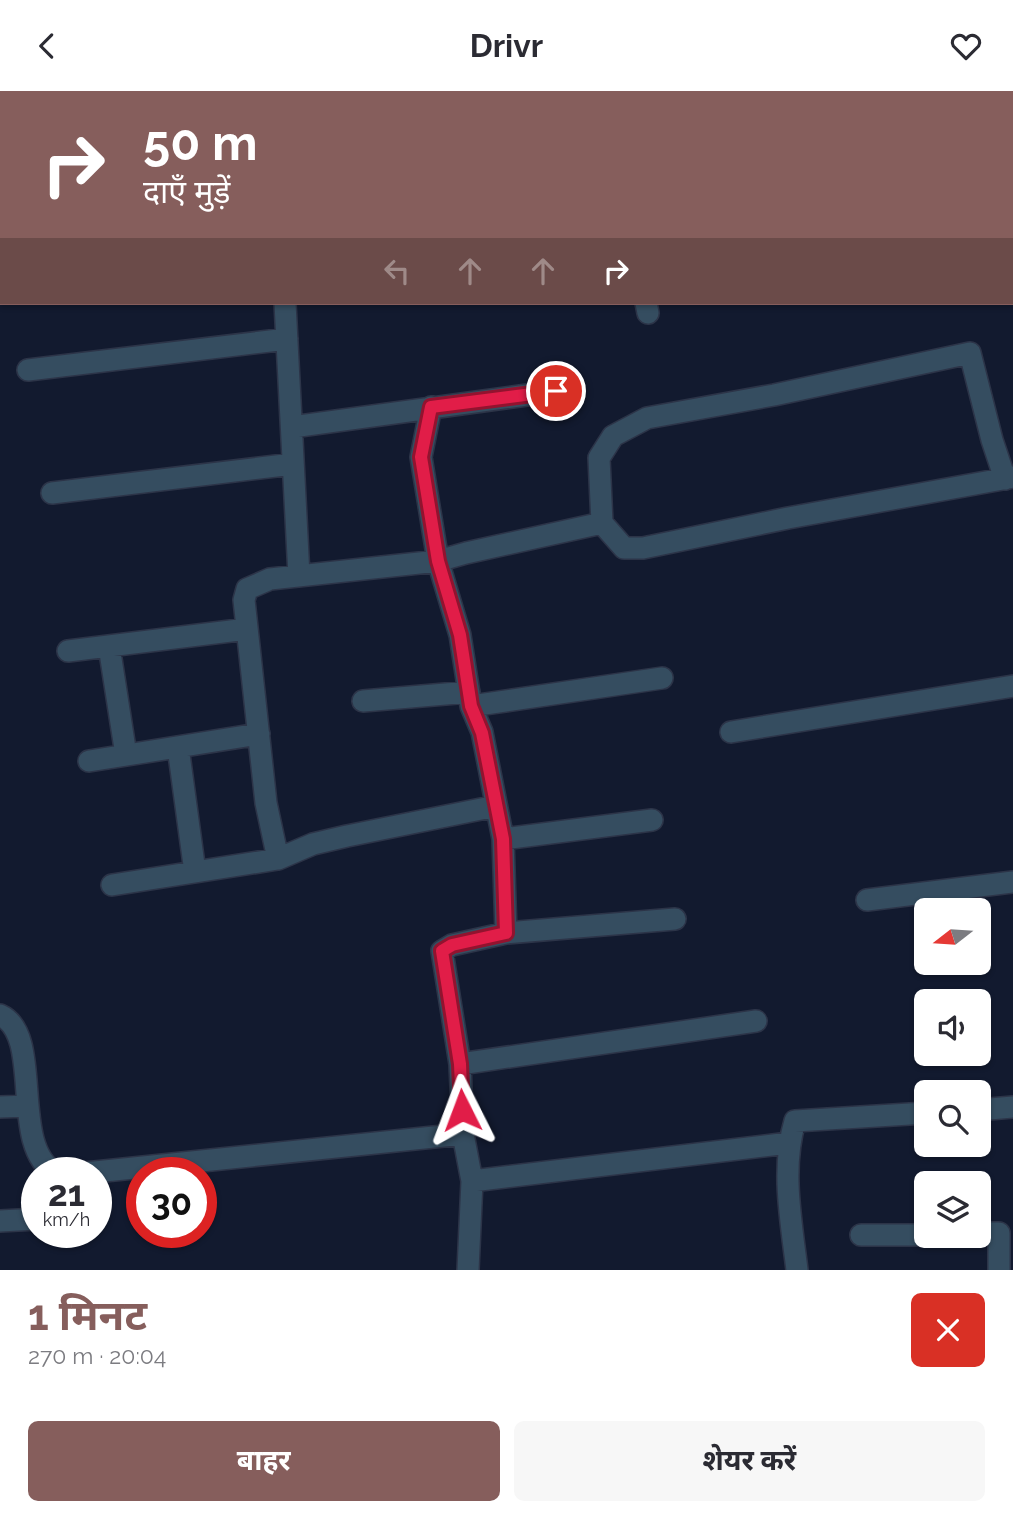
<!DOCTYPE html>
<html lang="hi">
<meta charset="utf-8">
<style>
:root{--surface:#fff;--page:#f7f7f7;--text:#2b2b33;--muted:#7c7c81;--accent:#865e5c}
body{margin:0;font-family:Raleway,"Noto Sans Devanagari",sans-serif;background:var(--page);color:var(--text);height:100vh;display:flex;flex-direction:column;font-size:26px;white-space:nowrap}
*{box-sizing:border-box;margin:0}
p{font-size:23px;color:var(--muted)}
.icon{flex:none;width:38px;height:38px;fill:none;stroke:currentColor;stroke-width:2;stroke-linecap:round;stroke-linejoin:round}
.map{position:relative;height:1179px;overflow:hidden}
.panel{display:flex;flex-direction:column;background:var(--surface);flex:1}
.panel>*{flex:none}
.guide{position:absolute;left:0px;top:0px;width:1013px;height:214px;box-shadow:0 2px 5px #0004;background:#865e5c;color:#fff;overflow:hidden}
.needle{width:46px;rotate:253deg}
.fabs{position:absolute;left:914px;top:807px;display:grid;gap:14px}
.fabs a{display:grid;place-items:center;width:77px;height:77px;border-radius:10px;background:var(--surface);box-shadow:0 2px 5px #0004;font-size:35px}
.speed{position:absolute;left:21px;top:1066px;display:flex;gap:14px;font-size:35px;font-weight:700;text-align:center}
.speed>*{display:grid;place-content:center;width:91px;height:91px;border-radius:50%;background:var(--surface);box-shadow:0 2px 5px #0004;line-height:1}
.speed small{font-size:18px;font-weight:400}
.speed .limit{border:10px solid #d22;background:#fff;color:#111}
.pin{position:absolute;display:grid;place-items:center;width:60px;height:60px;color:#fff;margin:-30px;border:4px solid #fff;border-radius:50%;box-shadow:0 2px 7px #0007}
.me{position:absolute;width:77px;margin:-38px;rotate:357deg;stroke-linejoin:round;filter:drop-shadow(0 0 5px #0008)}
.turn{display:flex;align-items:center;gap:24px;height:147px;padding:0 28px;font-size:32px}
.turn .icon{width:91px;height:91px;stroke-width:2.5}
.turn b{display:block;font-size:49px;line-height:60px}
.lanes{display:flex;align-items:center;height:66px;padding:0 28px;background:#0003;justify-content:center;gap:35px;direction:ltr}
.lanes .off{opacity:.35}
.round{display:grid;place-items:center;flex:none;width:74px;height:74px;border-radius:10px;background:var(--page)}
.headline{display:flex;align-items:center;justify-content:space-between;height:119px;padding:0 28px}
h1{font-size:42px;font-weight:700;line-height:52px;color:var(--accent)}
.cta{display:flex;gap:14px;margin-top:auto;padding:14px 28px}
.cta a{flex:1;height:80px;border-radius:10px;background:var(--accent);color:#fff;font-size:28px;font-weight:700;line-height:80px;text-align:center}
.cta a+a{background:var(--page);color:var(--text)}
header{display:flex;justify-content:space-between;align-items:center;height:91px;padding:0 28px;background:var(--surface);font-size:32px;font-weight:700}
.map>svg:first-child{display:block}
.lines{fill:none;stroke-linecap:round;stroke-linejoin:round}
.minor-casing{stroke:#2c3448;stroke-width:24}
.minor{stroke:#354d60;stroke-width:21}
.route-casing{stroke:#92132f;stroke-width:18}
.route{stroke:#e11d48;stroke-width:12}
</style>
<header><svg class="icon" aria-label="back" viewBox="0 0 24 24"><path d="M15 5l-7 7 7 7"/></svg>Drivr<svg class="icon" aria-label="heart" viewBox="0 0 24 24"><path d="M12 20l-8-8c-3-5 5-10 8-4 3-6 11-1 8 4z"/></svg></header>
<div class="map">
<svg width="1013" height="1179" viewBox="0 0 1013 1179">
<rect width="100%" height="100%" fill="#121a2f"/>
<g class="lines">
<g class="minor-casing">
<path id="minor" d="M273 0V2
M625 0V2
M952 0 953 2
M229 2 243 0
M1012 91 1013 94
M1012 133 1013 132
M285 212 299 485
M646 212 648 222
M28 279 287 248
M431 316 421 366 438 470 466 462 602 432 624 457H643L788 427 1013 386
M292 336 556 300
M52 402 293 373
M602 432 599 367 613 345 647 327 774 304 970 262 992 349 1005 388
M109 555 126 664
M68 560 247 538
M363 610 469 601
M471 615 662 587
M731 641 1013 595
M178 656 195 781
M89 670 259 643
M503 748 652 729
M278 768 266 712 244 509 247 498 270 488 438 470 460 544 471 615 482 641 503 748 506 842
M112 794 278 768 313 753 347 745 496 715
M867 809 1013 791
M0 924C45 944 8 1056 56 1082
M460 973 756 930
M0 1016 28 1015
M978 1019 1013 1016
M85 1082 463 1043
M472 1090 789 1052
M0 1130 37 1128
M978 1142H999V1179
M861 1144H926
M468 1179 472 1090 463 1043 460 973 442 860 452 854 506 842 675 828
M797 1179C791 1130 781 1077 795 1030L926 1022"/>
</g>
<use href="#minor" class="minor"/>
</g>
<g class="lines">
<g class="route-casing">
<path id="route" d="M462 1019 460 973 442 860 452 854 506 842 503 748 482 642 471 615 460 544 438 470 421 366 431 316 556 300"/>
</g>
<use href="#route" class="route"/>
</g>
</svg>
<div class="fabs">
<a><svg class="needle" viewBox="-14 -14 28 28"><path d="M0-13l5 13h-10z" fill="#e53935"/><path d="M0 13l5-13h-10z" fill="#7c7c81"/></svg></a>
<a><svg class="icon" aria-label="sound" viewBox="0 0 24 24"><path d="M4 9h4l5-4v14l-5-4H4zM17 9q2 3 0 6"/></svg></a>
<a><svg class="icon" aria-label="search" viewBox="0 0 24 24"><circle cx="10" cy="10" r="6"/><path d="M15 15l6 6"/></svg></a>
<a><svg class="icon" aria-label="layers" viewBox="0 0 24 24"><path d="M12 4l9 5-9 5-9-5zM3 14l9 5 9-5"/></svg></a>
</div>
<div class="speed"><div>21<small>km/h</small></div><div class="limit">30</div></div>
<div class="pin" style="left:556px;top:300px;background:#d93025"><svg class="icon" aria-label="arrive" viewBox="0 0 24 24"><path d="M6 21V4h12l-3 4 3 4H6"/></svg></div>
<svg class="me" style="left:462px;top:1019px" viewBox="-20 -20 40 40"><path d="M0-17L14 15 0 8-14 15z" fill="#e11d48" stroke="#fff" stroke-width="4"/></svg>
<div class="guide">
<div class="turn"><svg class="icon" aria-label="right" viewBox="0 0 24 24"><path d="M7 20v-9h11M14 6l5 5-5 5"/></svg><div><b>50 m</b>दाएँ मुड़ें</div></div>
<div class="lanes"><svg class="icon off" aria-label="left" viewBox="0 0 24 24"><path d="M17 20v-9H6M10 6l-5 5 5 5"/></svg><svg class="icon off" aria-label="ahead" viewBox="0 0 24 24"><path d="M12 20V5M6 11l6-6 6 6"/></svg><svg class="icon off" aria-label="ahead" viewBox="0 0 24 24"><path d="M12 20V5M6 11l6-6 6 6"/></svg><svg class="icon" aria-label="right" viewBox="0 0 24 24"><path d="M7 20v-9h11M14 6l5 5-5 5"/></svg></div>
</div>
</div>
<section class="panel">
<div class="headline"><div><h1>1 मिनट</h1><p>270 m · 20:04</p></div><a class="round" style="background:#d93025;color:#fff"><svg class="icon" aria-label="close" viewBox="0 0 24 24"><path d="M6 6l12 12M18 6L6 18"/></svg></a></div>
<div class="cta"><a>बाहर</a><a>शेयर करें</a></div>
</section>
